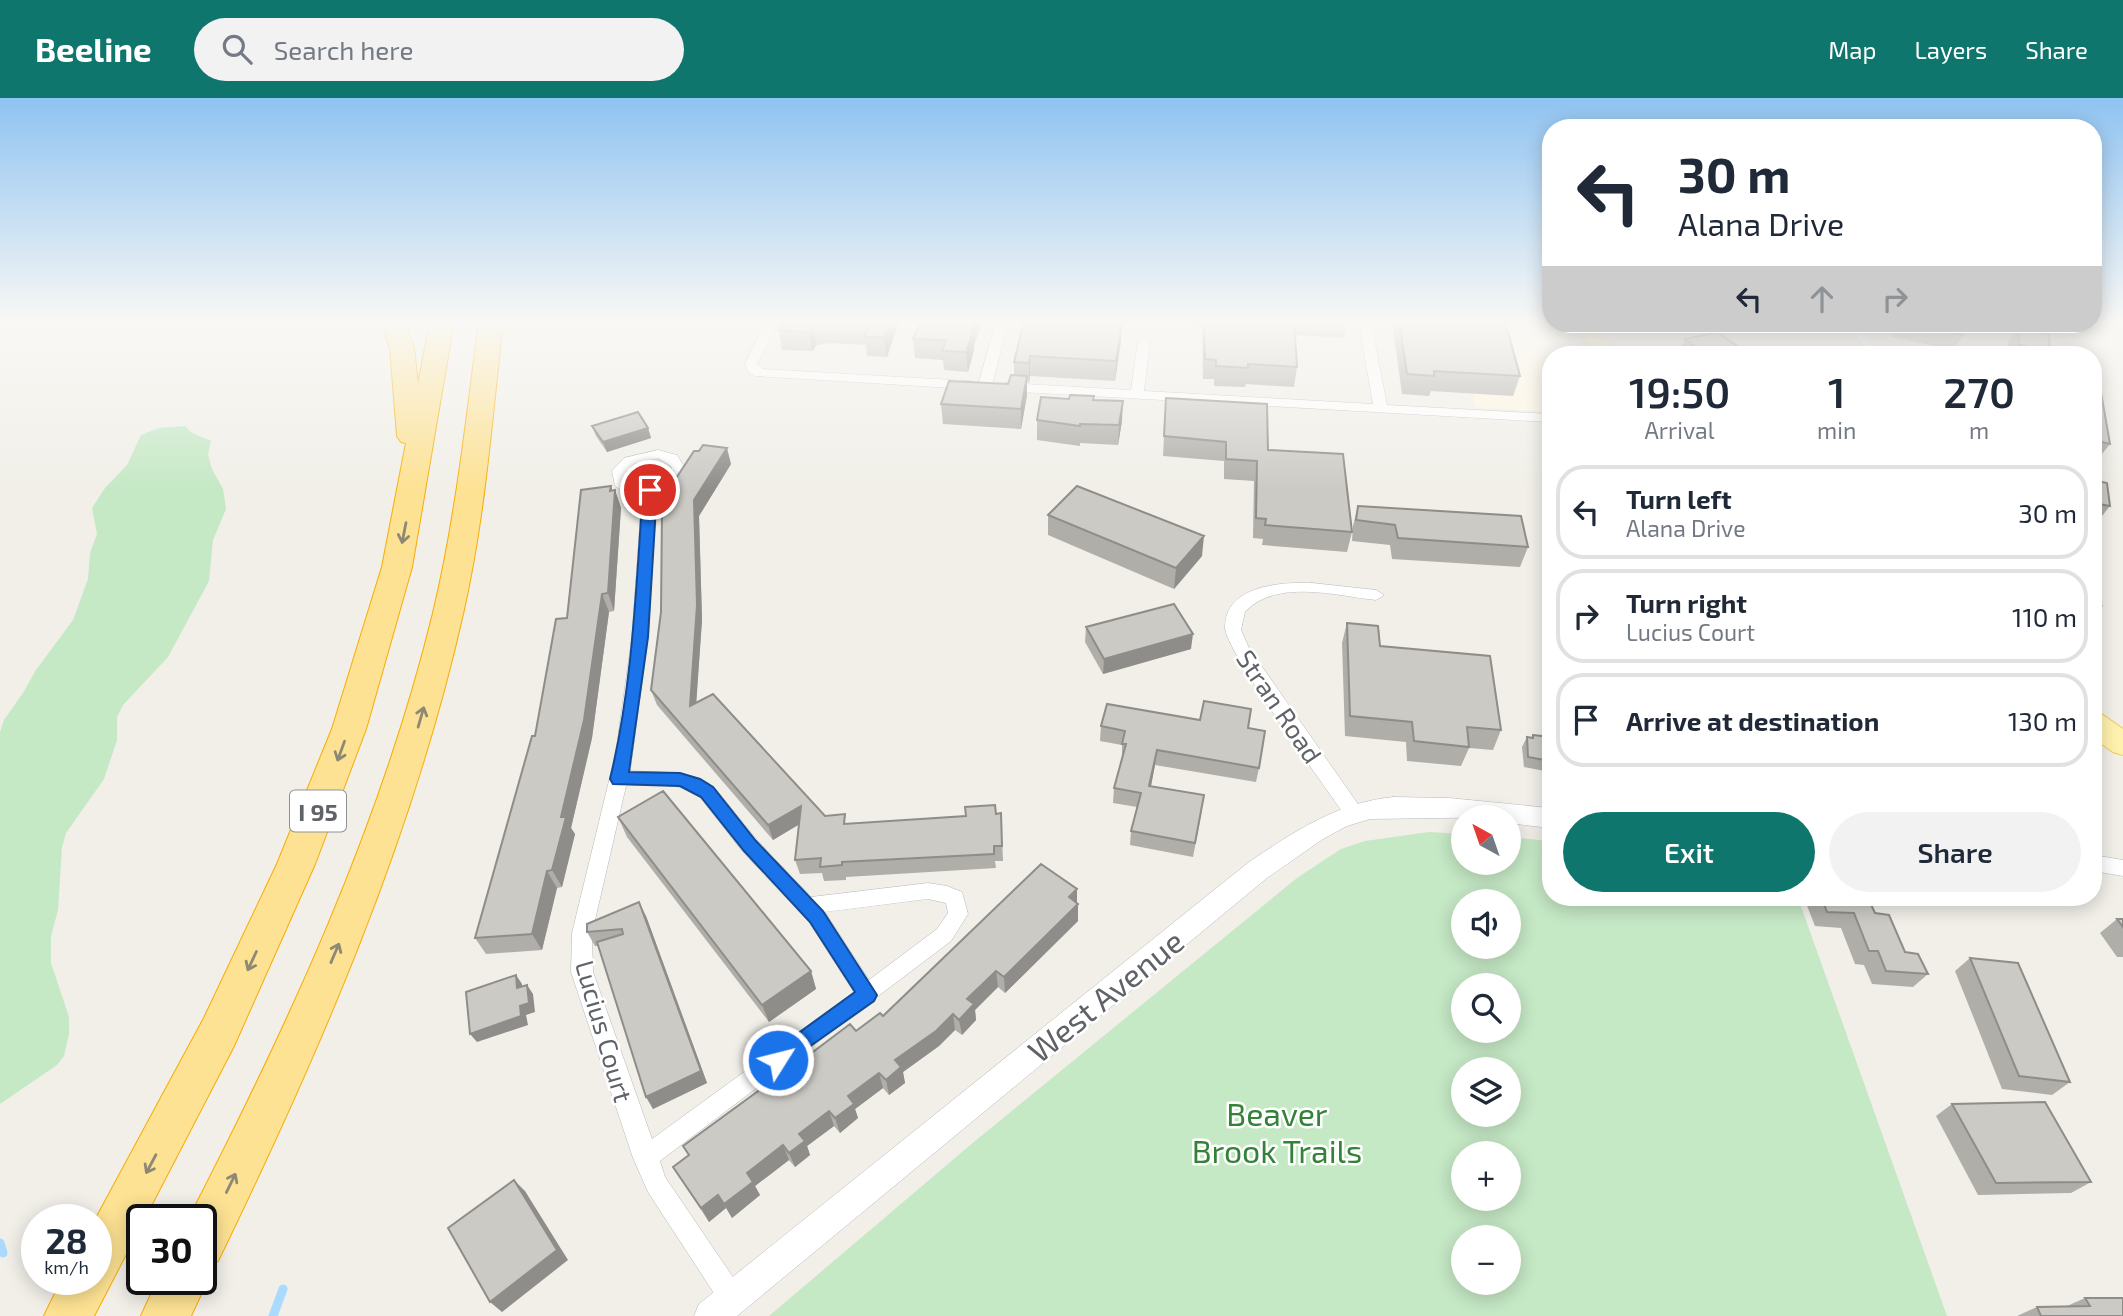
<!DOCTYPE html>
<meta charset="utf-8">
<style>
:root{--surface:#fff;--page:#f2f2f3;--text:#1f2937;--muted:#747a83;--line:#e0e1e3;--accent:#0f766e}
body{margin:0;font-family:"Exo 2",sans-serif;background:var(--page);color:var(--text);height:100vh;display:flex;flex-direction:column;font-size:26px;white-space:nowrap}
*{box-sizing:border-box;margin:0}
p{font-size:23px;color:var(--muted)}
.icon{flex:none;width:38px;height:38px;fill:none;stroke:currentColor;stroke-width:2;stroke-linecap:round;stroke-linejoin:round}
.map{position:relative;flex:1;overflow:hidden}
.drawer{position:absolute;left:1542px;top:248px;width:560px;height:560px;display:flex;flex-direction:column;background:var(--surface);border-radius:28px;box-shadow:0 4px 18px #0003}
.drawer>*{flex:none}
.top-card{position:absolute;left:1542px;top:21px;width:560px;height:214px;border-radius:28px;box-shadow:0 4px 18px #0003;background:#fff;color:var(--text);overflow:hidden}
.needle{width:46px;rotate:320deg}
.tools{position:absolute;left:1451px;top:707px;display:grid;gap:14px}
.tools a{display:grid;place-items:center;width:70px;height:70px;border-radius:50%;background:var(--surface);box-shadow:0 4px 18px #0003;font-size:35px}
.speed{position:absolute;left:21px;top:1106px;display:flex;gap:14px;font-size:35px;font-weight:700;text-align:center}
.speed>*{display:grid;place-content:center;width:91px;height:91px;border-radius:50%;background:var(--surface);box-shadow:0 4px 18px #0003;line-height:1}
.speed small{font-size:18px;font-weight:400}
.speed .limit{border:4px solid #111;border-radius:10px;background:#fff;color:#111}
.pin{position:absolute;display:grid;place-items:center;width:60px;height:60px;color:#fff;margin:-30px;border:4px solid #fff;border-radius:50%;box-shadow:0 2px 7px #0007}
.me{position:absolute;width:77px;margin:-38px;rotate:54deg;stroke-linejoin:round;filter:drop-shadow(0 0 5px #0008)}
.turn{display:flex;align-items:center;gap:24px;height:147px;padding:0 21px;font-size:32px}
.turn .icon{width:91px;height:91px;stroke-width:2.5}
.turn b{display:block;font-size:49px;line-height:60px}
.lanes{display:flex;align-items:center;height:66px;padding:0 21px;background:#0003;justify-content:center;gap:35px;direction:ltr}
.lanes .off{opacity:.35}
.eta{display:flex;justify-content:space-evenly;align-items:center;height:119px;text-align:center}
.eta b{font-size:42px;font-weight:600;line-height:49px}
.cta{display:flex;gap:14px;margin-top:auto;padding:14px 21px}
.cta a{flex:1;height:80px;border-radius:42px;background:var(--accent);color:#fff;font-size:28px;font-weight:600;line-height:80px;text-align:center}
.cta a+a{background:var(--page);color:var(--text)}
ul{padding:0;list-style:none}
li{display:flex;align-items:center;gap:21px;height:94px;margin:0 14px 10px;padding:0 7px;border:4px solid var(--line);border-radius:28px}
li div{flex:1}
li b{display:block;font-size:26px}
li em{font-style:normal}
header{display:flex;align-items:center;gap:42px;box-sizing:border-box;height:98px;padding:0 35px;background:var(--accent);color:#fff}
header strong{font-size:33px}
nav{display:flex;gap:38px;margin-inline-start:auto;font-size:24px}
.search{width:490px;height:63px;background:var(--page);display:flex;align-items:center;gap:18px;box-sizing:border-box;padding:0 24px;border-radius:38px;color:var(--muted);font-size:26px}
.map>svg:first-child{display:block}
.commercial{fill:#fef7e0}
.green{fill:#c5e8c5;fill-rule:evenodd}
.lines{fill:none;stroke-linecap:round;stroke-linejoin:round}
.stream{stroke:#aadaff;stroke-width:9}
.minor-casing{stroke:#b5b8bc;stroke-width:1}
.tertiary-casing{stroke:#b5b8bc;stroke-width:1}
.primary-casing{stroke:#f2c960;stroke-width:2}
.motorway-casing{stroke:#f9ab00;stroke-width:2}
.minor{fill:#fff;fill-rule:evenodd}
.tertiary{fill:#fff;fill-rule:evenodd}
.primary{fill:#fff2af;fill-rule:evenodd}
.motorway{fill:#fde293;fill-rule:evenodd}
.wall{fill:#afaea9}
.shaded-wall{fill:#8f8d8a}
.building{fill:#cccac5;stroke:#8f8d8a;stroke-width:2}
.oneway{stroke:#8e8975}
.route{fill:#1a73e8;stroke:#114b97;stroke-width:2}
.labels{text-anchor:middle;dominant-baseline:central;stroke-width:5;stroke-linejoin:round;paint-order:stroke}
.shield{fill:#fff;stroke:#8f9295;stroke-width:2}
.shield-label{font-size:24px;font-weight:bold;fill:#5f6368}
.street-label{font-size:26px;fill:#5f6368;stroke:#fff}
.near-street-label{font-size:32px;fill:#5f6368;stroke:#fff}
.near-park-label{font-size:32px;fill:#348238;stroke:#fff}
</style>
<header>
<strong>Beeline</strong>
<div class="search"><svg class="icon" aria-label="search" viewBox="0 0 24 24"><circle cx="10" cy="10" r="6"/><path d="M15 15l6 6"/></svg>Search here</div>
<nav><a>Map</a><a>Layers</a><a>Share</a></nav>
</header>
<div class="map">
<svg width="2123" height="1218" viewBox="0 0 2123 1218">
<rect width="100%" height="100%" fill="#f1efe8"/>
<path class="commercial" d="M1456 223H1550L1588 257H1550V314L1476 309Z"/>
<path class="green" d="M185 328 192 335 211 343 208 356 212 371 223 391 226 411 213 442 209 483 168 559 123 607 117 619V642L104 681 66 735 62 749 58 812 51 838V865L69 919V936L64 958 57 967 0 1006V634L4 622 23 595 36 572 73 522 88 481 90 455 97 436 92 410 105 390 127 367 141 337 159 330Z
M1429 734 1463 736V765H1508L1509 739 1550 743V800H1798L1947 1218H769L975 1043 1297 780 1341 751 1365 743ZM1463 803H1508V849H1463ZM1463 887H1508V933H1463ZM1463 971H1508V1017H1463ZM1463 1055H1508V1101H1463ZM1463 1139H1508V1185H1463Z"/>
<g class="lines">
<path class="stream" d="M0 1145 3 1155
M273 1218 283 1191"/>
<g class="minor-casing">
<path id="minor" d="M766 223H778L757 266 763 271 970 283 977 287 970 291 755 278 748 274 745 266Z
M996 223H1008L992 288 985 292 978 288Z
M1848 226H1860L1880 257H1868Z
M1366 227 1372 231 1387 307 1550 316V324L1005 293 998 289 1005 285 1131 292 1138 244 1144 240 1150 244 1144 293 1373 306 1360 231Z
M658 352 677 357 686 372 673 388 657 395 648 539 630 673 680 675 701 681 714 689 757 742 811 799 928 785 947 788 962 794 968 816 951 843 660 1063 665 1079 741 1191 745 1200 741 1209 732 1213 723 1209 648 1094 633 1060 571 874 572 835 616 654 632 539 642 397 622 393 615 388 612 373 624 360ZM658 360 671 368 672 372C661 387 644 393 627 383L626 374 634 366ZM650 686 680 689 700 699 743 754 809 824 854 894 652 1041 593 874 592 835 626 688ZM928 801 946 805 948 815 937 831 869 882 825 814Z
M1312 485 1376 492 1384 497 1376 502C1337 498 1276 480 1245 514L1241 532 1249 550 1360 709 1362 714 1360 719 1353 722 1346 719C1327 691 1224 552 1225 529 1225 487 1282 484 1312 485Z
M2093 757 2123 762V778L2093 773Z"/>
</g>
<g class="tertiary-casing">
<path id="tertiary" d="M1393 699 1449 700 1550 710V730L1508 725V719L1370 721 1347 728 1323 741 1267 780 737 1218H694L699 1206 1249 764C1295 733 1337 705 1393 699Z"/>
</g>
<g class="primary-casing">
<path id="primary" d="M1567 226H1589L1624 257H1602Z
M2093 614 2103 617 2123 631V657L2113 654 2093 640Z"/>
</g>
<g class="motorway-casing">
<path id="motorway" d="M381 223H405L414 250 418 286 430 223H454L412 469 366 631 315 766 234 948 94 1218H44L62 1181H96L95 1122 204 920 277 766 332 631 382 469 406 345 401 344 397 338 390 250Z
M479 223H503C492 321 485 420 463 516 412 742 319 955 218 1163L203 1169 208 1181 191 1218H141L158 1181H201V1122H188C288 928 381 728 433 515 456 419 466 321 479 223Z"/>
</g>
<use href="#minor" class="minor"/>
<use href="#tertiary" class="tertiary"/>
<use href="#primary" class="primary"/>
<use href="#motorway" class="motorway"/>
</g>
<path class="wall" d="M783 223H899L887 259 867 258 866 247 832 245 816 247 813 253 782 252 779 232Z
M921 223 974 247V252L968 274 944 272 943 262 915 260 913 241Z
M1024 223 1121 243 1115 283 1030 278 1029 285 1027 284V297L1021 331 943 326 941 306 1008 286 1014 277V264Z
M1180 223H1347L1344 240 1295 237 1297 269 1294 289 1246 286 1245 289 1214 288V281H1203L1202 228 1180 227Z
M1392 223H1505L1520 278 1513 298 1431 293 1429 298 1402 296Z
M1895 226H1962L1963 237 1954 252 1892 239Z
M2018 229 2050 254 2048 257H2009L2008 244Z
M1685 241 1749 257H1681L1679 255Z
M2093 292 2110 346 2098 361 2093 360Z
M1166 300 1268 352 1352 434 1347 454 1262 447 1263 441 1253 440 1254 383 1224 381V363L1163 358Z
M1094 302 1122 323 1118 347 1080 345V348L1037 342V322Z
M592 328 648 330 651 340 607 354 596 338Z
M731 366 699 418 702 522 696 605 825 718 847 726 1001 715 1003 763H995L996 770 846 779V782L824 783 822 775 800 776 795 762 799 726 773 742 657 607 651 592 661 514 663 409 661 403Z
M2093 382 2110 408 2098 423 2093 422Z
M611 388 612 392H615L621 410 614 513 609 514 592 640 571 730 575 736 562 789 557 790 542 852 486 856 475 840 535 638 567 520Z
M1358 408 1528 449 1520 469 1392 461 1390 447 1352 443 1353 428Z
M1048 417 1202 458 1174 491 1048 437Z
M2093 495 2101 507 2093 516Z
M1347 525 1501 632 1493 652 1469 650 1461 668 1407 663 1406 644 1345 638 1342 545Z
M1086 529 1191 551 1103 576 1085 544Z
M1101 628 1248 630 1259 670 1256 684 1155 667 1151 688 1202 712 1193 759 1130 747 1131 733 1137 709 1113 705 1114 690 1122 661V647L1100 643Z
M1533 637 1550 639V674L1524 669 1522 649 1527 639 1531 640Z
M618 719 811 873 816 891 769 924 627 739Z
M1804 800H1868L1875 815 1905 854 1928 876 1913 889 1872 886 1864 867 1855 866 1841 830 1815 828Z
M1077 804 1078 823 1005 895 998 889 975 912 976 922 962 937 955 932 939 948 903 974 905 985 889 997 883 990 855 1011 858 1020 840 1035 834 1028 807 1048 810 1057 795 1069 789 1062 755 1088 760 1097 732 1120 726 1110 709 1124 673 1069 689 1058 683 1048 773 990 803 968 801 963 883 918Z
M646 818 707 985 653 1011 598 848H595L587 834Z
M2117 821H2123V859H2117L2100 835Z
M1970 860 2070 984 2052 997 2002 991 1955 873Z
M1952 1006 2091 1084 2071 1095 1978 1097 1936 1018Z
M2085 1200 2123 1218H2017L2037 1209 2067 1208Z"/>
<path class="shaded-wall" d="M890 223H899L887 259 884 239Z
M975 223H983L974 247V252L968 274 966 254 971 233Z
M1122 223 1121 243 1115 283 1116 263Z
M813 227 816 247 813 253 809 234Z
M1030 258V278L1029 285V265Z
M1027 278V297L1021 331V311Z
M1123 303 1122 323 1118 347 1119 327Z
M648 330 651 340 607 354 603 344Z
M727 350 731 366 699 418 702 522 695 623 690 608 694 402Z
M611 388 615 399V392L621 410 614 513 608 495Z
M1204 438 1202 458 1174 491 1176 470Z
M602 496 609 514 592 640 571 730 575 736 562 789 552 772 561 719Z
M1193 536 1191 551 1103 576 1104 561Z
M1157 652 1155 667 1148 703 1149 688Z
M801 708 805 723 773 742 768 727Z
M547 773 557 790 542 852 532 836Z
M1077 791V808L1078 806V823L1005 895 1004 879Z
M639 804 646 818 707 985 653 1011 646 999Z
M811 873 816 891 769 924 762 907Z
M996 873 998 889 975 912 976 922 962 937 959 922 967 901Z
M516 877 522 886 524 899 517 890Z
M527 887 533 896 535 914 526 917 528 927 477 944 470 936 520 908Z
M953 916 955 932 939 948 903 974 905 985 889 997 886 982 895 962Z
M879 975 883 990 855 1011 858 1020 840 1035 835 1020 848 998Z
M829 1013 834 1028 807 1048 810 1057 795 1069 789 1055 799 1036Z
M783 1047 789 1062 755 1088 760 1097 732 1120 724 1106 747 1075Z
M514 1082 525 1093 568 1162 502 1214 490 1204Z
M718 1097 726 1110 709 1124 701 1110Z"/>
<path class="building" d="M783 223H890L884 239H865L869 228 828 226 813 227 809 234 779 232Z
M921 223H975L971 233H973L966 254 942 253 946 242 913 241Z
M1024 223H1122L1116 263 1030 258 1029 265 1014 264Z
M1204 223H1294L1297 269 1248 266V270L1216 268V262L1205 261Z
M1399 223H1505L1520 278 1434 273V278L1407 276Z
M1906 226H1962L1963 237Z
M2018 229 2049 236 2050 254 2019 247Z
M1718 234 1749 257H1707L1685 241Z
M1784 253 1811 254 1813 257H1786Z
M1011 277 1027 278 1021 311 941 306 949 283 1008 286Z
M2093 292 2101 294 2110 346 2093 342Z
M1070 297 1094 298 1093 302 1123 303 1119 327 1080 326V328L1037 322 1041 299 1069 301Z
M1166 300 1267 306 1268 352 1343 356 1352 434 1265 427 1266 421 1256 420 1257 363 1226 361V344L1164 338Z
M638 314 648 330 603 344 592 328Z
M703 347 727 350 694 402 697 507 690 608 713 596 825 718 845 716 844 726 966 718 965 709 995 707 996 716 1001 715 1002 748H994V756L842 764V767L820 769 821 760 795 762 801 708 768 727 651 592 661 514 662 411 666 403H661L694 353H699Z
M2093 382 2107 385 2110 408 2093 405Z
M611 388 610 393 615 392 608 495 602 496 584 622 561 719H566L552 772 547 773 532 836 475 840 532 638H535L556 521 567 520 581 392Z
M1077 388 1204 438 1176 470 1048 417Z
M1358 408 1521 418 1528 449 1398 440 1395 427 1356 422Z
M2093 495 2101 507 2093 506Z
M1174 506 1193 536 1104 561 1086 529Z
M1347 525 1378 528 1380 548 1490 558 1501 632 1467 629 1469 649 1414 643 1412 624 1350 618Z
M1204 603 1251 611 1248 630 1265 633 1259 670 1157 652 1149 688 1204 697 1195 745 1131 733 1141 695 1114 690 1126 646H1122L1125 633 1101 628 1107 606 1200 622Z
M1533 637 1550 639V663L1528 659 1527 639 1533 640Z
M663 693 811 873 762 907 618 719Z
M1041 766 1077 791 1069 799 1078 806 1004 879 996 873 967 901 974 906 959 922 953 916 936 933 895 962 901 969 886 982 879 975 848 998 854 1006 835 1020 829 1013 799 1036 805 1043 789 1055 783 1047 747 1075 753 1084 724 1106 718 1097 701 1110 673 1069 689 1057 683 1048 769 985 773 990 804 967 801 963 850 926 856 933 880 915 883 918Z
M1822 800H1868L1875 815 1889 817 1905 854 1918 856 1928 876 1886 873 1878 853H1869L1854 815 1827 814Z
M639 804 701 973 646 999 597 844 623 836 622 831 587 834V826Z
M2117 821H2123V829Z
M1970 860 2018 865 2070 984 2019 978Z
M516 877 517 890 527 887 529 905 520 908 521 918 470 936 466 894Z
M2045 1004 2091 1084 1996 1085 1952 1006Z
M514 1082 557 1152 490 1204 448 1130Z
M2085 1200H2123V1218H2041L2037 1209 2090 1208Z"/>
<defs><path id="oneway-shaft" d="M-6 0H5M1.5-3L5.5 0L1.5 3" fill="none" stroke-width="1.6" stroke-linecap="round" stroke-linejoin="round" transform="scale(1.75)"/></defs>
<g class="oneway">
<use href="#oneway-shaft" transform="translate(404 435) rotate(101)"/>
<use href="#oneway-shaft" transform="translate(421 619) rotate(-74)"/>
<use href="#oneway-shaft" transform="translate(341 653) rotate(110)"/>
<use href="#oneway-shaft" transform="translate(335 855) rotate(-67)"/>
<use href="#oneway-shaft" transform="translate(252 863) rotate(115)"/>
<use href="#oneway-shaft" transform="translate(151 1066) rotate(118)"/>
<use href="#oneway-shaft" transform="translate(231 1085) rotate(-64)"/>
</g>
<linearGradient id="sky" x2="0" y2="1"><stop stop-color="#8fc3f1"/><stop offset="0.57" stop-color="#f9f8f5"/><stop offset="1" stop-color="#f9f8f5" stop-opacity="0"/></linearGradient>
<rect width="2123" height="393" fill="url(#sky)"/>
<path class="route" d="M650 388 657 392 648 539 629 674 680 675 700 681 713 689 756 743 823 813 877 897 874 903 778 971 771 969 768 962 771 955 855 894 810 824 744 753 701 699 680 688 613 686 610 681C633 587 636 488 643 392Z"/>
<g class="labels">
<rect class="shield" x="290" y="692.5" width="56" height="41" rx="5"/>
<g class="shield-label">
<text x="318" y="713">I 95</text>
</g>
<g class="street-label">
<text transform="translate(1280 608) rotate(56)">Stran Road</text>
<text transform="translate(605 933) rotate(74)">Lucius Court</text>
</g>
<g class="near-street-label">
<text transform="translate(1105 897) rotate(-39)">West Avenue</text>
</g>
<g class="near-park-label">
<text x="1277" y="1015">Beaver<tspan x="1277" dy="37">Brook Trails</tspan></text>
</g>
</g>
</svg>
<div class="tools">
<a><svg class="needle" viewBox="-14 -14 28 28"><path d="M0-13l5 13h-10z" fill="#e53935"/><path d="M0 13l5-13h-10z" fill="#747a83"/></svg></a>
<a><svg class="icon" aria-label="sound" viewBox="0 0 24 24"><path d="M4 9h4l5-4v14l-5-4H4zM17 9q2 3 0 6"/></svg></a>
<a><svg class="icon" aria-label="search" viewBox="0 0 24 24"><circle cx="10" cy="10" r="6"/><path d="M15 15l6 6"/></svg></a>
<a><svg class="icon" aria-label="layers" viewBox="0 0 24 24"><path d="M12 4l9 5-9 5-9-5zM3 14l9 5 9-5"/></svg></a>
<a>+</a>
<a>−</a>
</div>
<div class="speed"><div>28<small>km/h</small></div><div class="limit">30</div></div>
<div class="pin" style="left:650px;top:392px;background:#d93025"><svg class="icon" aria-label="arrive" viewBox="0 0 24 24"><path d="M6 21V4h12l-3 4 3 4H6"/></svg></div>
<svg class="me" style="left:778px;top:962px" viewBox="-20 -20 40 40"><circle r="17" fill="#1a73e8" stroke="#fff" stroke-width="3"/><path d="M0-11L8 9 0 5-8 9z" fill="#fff"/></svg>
<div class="top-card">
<div class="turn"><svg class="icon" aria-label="left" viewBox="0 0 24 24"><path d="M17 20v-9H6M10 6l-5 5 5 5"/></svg><div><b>30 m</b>Alana Drive</div></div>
<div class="lanes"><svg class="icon" aria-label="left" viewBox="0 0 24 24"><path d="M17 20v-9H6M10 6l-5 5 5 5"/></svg><svg class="icon off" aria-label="ahead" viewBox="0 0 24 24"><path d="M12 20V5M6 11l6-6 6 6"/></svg><svg class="icon off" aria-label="right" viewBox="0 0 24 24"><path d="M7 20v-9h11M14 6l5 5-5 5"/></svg></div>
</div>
<section class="drawer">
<div class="eta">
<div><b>19:50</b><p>Arrival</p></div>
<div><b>1</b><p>min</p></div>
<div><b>270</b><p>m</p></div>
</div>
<ul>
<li><svg class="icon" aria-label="left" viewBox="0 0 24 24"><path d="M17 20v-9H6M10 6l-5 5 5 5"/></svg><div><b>Turn left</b><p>Alana Drive</p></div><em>30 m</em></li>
<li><svg class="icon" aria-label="right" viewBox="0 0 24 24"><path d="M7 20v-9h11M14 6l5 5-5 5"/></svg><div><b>Turn right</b><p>Lucius Court</p></div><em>110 m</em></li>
<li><svg class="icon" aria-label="arrive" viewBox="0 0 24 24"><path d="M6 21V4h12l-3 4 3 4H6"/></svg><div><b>Arrive at destination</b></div><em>130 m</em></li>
</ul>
<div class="cta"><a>Exit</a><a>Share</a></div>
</section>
</div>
